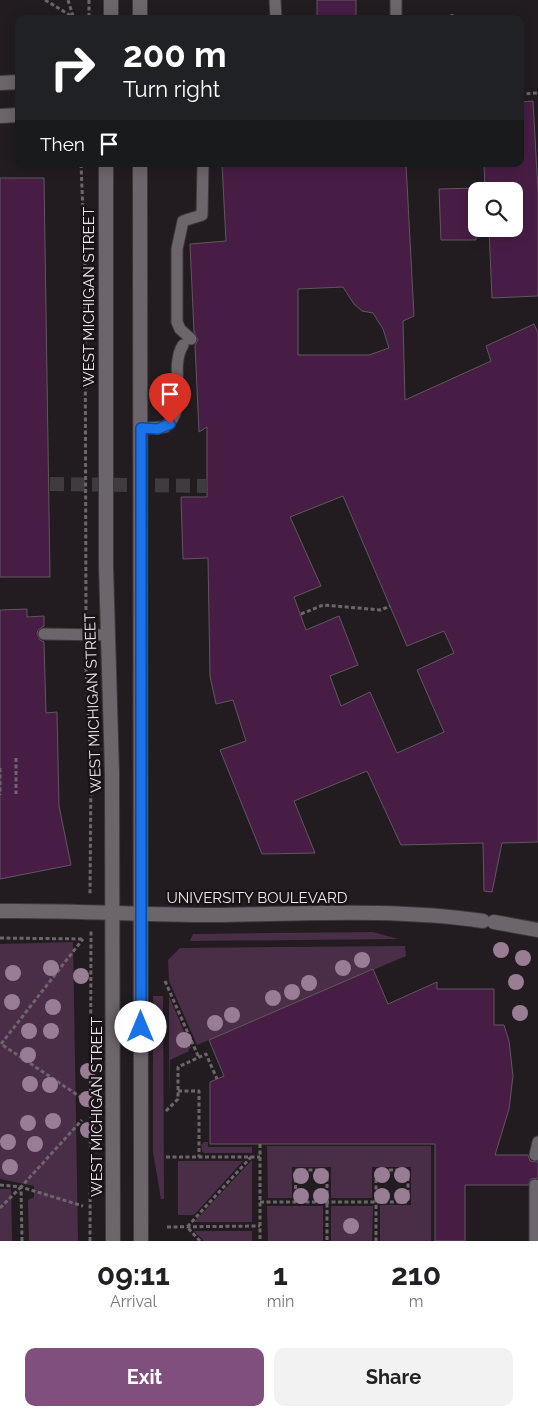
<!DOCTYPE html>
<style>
:root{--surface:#fff;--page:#f2f2f2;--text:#202124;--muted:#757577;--accent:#804f7e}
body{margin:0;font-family:Raleway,sans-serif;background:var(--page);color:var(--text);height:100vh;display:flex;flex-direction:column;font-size:19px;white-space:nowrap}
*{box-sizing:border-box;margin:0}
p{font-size:16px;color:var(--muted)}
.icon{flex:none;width:28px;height:28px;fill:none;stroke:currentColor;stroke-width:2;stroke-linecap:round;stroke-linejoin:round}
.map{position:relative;height:1241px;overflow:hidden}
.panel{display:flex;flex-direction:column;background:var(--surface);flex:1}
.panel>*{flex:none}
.banner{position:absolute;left:15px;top:15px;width:509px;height:152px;border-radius:10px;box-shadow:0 2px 12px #0003;background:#202124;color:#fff;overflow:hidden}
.fabs{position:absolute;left:468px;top:182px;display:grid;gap:10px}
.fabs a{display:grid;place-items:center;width:55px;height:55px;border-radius:10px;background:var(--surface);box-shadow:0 2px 12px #0003;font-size:25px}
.pin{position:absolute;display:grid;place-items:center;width:42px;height:42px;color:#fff;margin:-51px -21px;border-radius:50% 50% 50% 0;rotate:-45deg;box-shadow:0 0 5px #0007}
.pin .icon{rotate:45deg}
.me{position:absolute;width:55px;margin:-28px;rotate:0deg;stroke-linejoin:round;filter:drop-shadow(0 0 4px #0008)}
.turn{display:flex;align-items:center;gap:18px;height:105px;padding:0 25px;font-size:22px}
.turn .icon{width:65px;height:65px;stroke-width:2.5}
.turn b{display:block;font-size:35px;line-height:42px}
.then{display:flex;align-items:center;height:48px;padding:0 25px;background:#0003;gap:10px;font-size:19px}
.eta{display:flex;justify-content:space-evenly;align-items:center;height:85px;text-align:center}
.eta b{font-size:30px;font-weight:700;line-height:35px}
.cta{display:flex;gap:10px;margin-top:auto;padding:10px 25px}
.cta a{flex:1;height:58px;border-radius:10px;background:var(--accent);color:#fff;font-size:20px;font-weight:700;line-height:58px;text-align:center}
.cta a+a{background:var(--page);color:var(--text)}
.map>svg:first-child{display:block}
.green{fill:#4a2e47}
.building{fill:#481d45;stroke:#5f575e;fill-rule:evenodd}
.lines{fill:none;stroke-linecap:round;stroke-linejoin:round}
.pedestrian-tunnel{stroke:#403b3f;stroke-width:14;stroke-dasharray:14 7;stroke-linecap:butt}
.service-casing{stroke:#3d383c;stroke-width:13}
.minor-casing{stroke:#3d383c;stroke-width:16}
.tertiary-casing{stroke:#3d383c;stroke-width:16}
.secondary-casing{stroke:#3d383c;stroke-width:16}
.path{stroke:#6c666b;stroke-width:3;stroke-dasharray:4 2.5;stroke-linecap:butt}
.service{stroke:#6d656c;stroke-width:11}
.minor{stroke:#6d656c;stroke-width:14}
.tertiary{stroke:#6d656c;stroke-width:14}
.secondary{stroke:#6d656c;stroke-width:14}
.tree{fill:#987d94}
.route-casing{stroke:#114b97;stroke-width:12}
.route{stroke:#1a73e8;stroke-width:9}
.labels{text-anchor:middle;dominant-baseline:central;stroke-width:5;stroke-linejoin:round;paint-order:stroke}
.street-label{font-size:15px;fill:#ede8ec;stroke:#191318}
</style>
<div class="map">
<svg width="538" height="1241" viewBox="0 0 538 1241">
<rect width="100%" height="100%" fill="#221c21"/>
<path class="green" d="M373 932 398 939 190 941 193 934Z
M73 942 78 1241H29L28 1200 34 1197V1186L0 1179V944Z
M405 946 406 956 197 1045 169 981 168 960 180 948Z
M153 996H163L164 1199H161L153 1152Z
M169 996 191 1048 188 1049 189 1051 170 1060 169 1098Z
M204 1142H208V1147H252V1153H204L202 1151 201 1145Z
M267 1146H431V1241H380V1205H411V1167H372V1198H331V1167H292V1198H268Z
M252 1160V1222H194Z
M178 1161H243L194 1215H178Z
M0 1189H11L12 1241H0Z
M267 1206H323V1241H268Z
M331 1206H373L372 1241H331Z
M194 1231H252V1241H204Z"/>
<path class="building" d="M317 0H356V18L317 19Z
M533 101 538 192V296L492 298 489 229H514V191H485L484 164H520V102Z
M222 164H406L414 316 403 321 405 400 491 361 486 346 534 324 538 333V842L502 843 492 892 484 891 483 843 401 845 367 771 294 801 315 853 262 854 220 750 246 741 233 700 216 704 210 676 208 558 183 559 181 497H207V427L199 432 195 345 198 340 194 332 190 244 226 241ZM343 287 354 304 362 311 373 313 383 329 389 348 369 355H298V289ZM343 496 407 646 444 631 454 653 417 670 444 732 397 753 370 692 341 706 330 676 358 665 339 616 306 630 294 597 321 586 290 517Z
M0 178H44L50 577H0Z
M476 188V240H441L439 189Z
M27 609V617L44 616V626L38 630 37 634 40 640 44 642 46 713 57 712 59 806 71 865 0 879V610Z
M373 969 388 1004 437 982V989H494V1025H504L509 1041 513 1076 509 1109 495 1155H528L530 1161 538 1162V1178L531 1179 528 1185H465V1241H435V1144H210V1082L224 1076 209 1040Z"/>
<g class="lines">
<path class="pedestrian-tunnel" d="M50 484 207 486"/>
<g class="service-casing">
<path id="service" d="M275 0 276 19
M396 0V19
M191 339 180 329 177 322V249L183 221 202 215 203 164
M141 428 165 427C190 408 168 369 183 345
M44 634 107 635
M535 1155 538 1142
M535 1185V1241"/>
</g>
<g class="minor-casing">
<path id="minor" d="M0 83 19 82
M0 116 19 115"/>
</g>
<g class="tertiary-casing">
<path id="tertiary" d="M0 911C71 910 142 915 213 915 302 914 395 908 483 921
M494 922 538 930"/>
</g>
<g class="secondary-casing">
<path id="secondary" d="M111 0V19
M140 0V19
M106 164V566L112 773 113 1241
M140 164 141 1241"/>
</g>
<path class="path" d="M45 0 73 17
M68 0 73 16
M89 0V19
M452 14V19
M520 94 538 93
M81 164 85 260 86 621
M301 614 323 605 381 610 390 606
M85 649 91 771 90 895
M16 758V794
M0 768V795
M0 938 82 939
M165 981 199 1058
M178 1091H199V1157
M82 1098 1 1044 83 939
M166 1111 178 1099V1067L206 1054 217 1079
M260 1144V1241
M166 1157H260
M0 1185 21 1187 82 1120
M260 1202C309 1202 358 1202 408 1202V1170H376V1241
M296 1202 295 1170H327V1241
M0 1208 21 1187
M167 1227 260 1226
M22 1241 21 1187 83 1206
M90 1241 91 929
M200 1241 187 1227 251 1157"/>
<use href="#service" class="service"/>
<use href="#minor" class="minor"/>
<use href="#tertiary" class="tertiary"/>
<use href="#secondary" class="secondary"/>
</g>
<g class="tree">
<circle cx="501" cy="950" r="8"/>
<circle cx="523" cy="958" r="8"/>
<circle cx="362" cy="960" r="8"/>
<circle cx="51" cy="968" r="8"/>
<circle cx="343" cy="968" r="8"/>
<circle cx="13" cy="973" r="8"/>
<circle cx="81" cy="976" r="8"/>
<circle cx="516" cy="982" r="8"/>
<circle cx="309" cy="983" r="8"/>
<circle cx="292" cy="992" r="8"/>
<circle cx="273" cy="998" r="8"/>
<circle cx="12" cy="1002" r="8"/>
<circle cx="53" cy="1007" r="8"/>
<circle cx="520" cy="1013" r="8"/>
<circle cx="232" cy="1015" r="8"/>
<circle cx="215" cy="1023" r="8"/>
<circle cx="29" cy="1031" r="8"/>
<circle cx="51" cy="1031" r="8"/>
<circle cx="184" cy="1040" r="8"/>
<circle cx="28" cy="1055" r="8"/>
<circle cx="88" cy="1071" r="8"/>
<circle cx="30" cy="1084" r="8"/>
<circle cx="50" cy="1085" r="8"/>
<circle cx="87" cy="1099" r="8"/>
<circle cx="53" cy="1121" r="8"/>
<circle cx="28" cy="1123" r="8"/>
<circle cx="88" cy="1130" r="8"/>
<circle cx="8" cy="1142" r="8"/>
<circle cx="35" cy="1144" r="8"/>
<circle cx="10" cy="1167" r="8"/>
<circle cx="382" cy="1175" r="8"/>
<circle cx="402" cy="1175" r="8"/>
<circle cx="301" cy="1176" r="8"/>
<circle cx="321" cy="1176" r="8"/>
<circle cx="301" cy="1196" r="8"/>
<circle cx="321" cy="1196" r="8"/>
<circle cx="382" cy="1196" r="8"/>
<circle cx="402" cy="1196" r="8"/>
<circle cx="351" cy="1226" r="8"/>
</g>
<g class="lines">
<g class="route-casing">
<path id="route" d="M141 1027V428L158 429 170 424"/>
</g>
<use href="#route" class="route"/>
</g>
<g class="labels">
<g class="street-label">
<text transform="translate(89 297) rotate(-90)">WEST MICHIGAN STREET</text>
<text transform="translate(93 703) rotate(-92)">WEST MICHIGAN STREET</text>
<text x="257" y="898">UNIVERSITY BOULEVARD</text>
<text transform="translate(97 1107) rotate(-90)">WEST MICHIGAN STREET</text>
</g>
</g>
</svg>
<div class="fabs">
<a><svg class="icon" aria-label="search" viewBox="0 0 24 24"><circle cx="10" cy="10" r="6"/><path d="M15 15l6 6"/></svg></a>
</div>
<div class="pin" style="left:170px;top:424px;background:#d93025"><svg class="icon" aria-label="arrive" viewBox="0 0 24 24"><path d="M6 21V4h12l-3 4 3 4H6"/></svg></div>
<svg class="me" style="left:141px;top:1027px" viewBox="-20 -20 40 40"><circle r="19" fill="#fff"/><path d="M0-13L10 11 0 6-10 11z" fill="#1a73e8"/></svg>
<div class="banner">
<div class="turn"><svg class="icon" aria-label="right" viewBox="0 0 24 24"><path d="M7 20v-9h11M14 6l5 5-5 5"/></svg><div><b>200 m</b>Turn right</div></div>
<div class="then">Then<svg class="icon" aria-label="arrive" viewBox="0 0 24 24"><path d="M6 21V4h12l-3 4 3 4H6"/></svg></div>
</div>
</div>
<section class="panel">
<div class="eta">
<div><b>09:11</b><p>Arrival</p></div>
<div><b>1</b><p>min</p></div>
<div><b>210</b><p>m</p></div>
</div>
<div class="cta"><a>Exit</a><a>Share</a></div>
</section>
